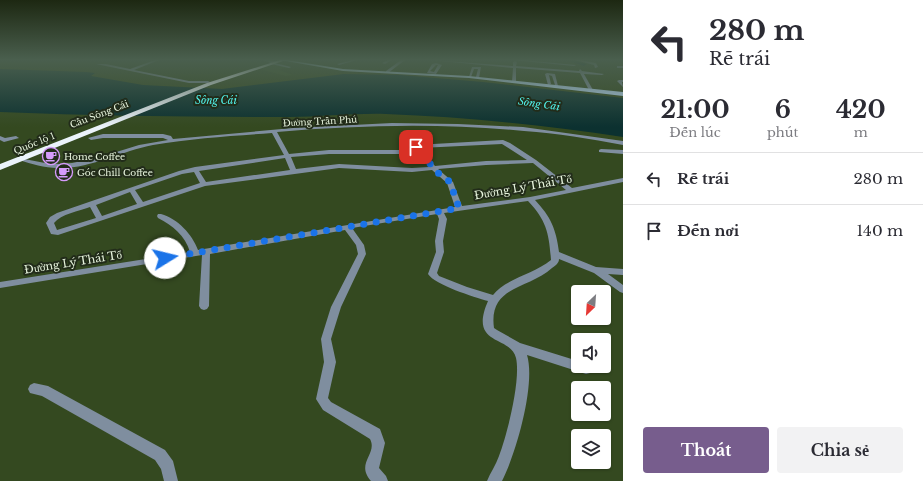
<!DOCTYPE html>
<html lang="vi">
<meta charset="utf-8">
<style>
:root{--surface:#fff;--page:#f2f2f3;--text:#2b2b33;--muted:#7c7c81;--line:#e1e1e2;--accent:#775d8d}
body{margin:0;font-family:"Libre Baskerville",serif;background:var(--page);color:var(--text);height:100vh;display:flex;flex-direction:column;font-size:15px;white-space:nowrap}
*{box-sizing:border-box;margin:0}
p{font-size:13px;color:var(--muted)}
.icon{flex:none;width:22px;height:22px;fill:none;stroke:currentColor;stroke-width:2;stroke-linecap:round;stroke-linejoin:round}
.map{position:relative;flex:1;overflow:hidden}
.details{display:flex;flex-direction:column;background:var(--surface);width:300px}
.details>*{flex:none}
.guide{background:#fff;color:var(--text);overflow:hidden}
.needle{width:26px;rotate:205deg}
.tools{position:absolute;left:571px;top:285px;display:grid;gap:8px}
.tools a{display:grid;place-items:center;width:40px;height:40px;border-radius:4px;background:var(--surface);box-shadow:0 1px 3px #0004;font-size:20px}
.pin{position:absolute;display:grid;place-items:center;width:34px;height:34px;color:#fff;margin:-17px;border-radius:8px;box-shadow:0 2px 6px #0006}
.me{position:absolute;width:44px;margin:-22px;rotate:81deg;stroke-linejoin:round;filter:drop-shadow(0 0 3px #0008)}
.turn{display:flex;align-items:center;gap:14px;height:84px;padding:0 20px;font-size:18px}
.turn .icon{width:52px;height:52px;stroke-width:2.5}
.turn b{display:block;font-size:28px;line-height:34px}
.eta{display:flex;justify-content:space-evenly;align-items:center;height:68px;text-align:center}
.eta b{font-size:24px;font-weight:800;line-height:28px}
.primary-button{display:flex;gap:8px;margin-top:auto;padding:8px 20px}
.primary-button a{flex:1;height:46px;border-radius:4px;background:var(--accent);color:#fff;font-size:16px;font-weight:800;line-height:46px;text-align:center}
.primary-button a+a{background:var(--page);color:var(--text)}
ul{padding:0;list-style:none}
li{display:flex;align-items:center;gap:12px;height:52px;padding:0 20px;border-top:1px solid var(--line)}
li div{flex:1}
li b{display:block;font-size:15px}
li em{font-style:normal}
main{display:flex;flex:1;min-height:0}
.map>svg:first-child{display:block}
.built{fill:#3b5323}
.water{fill:#0c3130}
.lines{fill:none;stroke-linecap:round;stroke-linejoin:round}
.river{fill:#0c3130;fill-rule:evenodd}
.minor{fill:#7f8e9f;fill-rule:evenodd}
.major{fill:#b9d9fb;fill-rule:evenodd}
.highway{fill:#ebf3fb;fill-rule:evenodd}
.route{stroke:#1a73e8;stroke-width:7;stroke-dasharray:0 12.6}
.labels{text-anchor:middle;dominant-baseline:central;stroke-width:4;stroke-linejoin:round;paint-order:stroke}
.far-street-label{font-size:9px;fill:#e6f3dc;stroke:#222c1a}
.far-poi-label{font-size:9px;fill:#e6f3dc;stroke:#222c1a;text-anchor:start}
.far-water-label{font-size:10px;font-style:italic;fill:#52f6ef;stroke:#222c1a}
.street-label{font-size:11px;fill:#e6f3dc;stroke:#222c1a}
</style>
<main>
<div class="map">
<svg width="623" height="481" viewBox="0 0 623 481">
<rect width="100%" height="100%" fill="#344920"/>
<path class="built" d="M274 65 287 67 279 70 293 75 286 76 259 69Z"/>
<path class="water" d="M0 69 86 72 95 73 91 76 143 85 222 89 344 74 400 75 483 82 623 98V137C544 125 465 117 386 114 354 113 321 117 289 117 192 117 96 116 0 112Z"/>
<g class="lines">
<path class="river" d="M566 60H574L587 64 584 66Z"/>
<path class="minor" d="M155 60H159L134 70 189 81H208L210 82 208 83H189L96 64H106L130 69Z
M261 60 275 61 277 62 275 63 291 67 289 68 271 64 269 63 270 62Z
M353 60H357L339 65 337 64Z
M388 60H392L385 64 382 63Z
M401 60H405L388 73H386V71Z
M431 60 513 66V62L515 61 517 62 516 66 579 71 580 69 582 71 604 74 602 75 584 74 593 90 591 91 589 90 580 73 516 68V82L514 83 512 82 513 68Z
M513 60H522L576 65 574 66Z
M575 60H580L596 63 598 67 595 68 594 65Z
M436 63 442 65 436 74 427 73 432 64ZM436 65H438L434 72 430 71Z
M617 66H623V68H617Z
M472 67H481L479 78 476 77 478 69H474L471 77H469Z
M547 73 555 74 558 86 555 85 552 76 549 75 551 84 548 85 545 74Z
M619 80H623V82H622L623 87 617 81Z
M392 123 458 124 523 127 623 141V145C590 139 557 133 524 131 442 123 359 125 277 132L289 154 329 150H416L413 147 416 145 503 140 510 143 536 160 572 188 623 178V182L535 200C551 217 556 229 559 252L596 267 623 269V275L608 274 623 285V293L620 292 594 273 559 259C559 263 556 265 552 268 530 289 488 285 494 328L497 330 520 343 578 361V366H590L592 369 590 373 586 374 527 355C536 384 516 454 502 481H487C490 473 496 465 499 456 507 435 521 380 516 358 511 335 468 347 488 301 474 297 435 285 428 274L436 252 435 241 439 219 437 214 352 228 364 245 366 254 341 307 331 339 336 362 328 398 331 402 380 429 385 443 379 468 386 476 388 481H371C355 463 378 454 370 439L323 410 316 399 324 362 321 339 331 307 358 254 356 245 345 230 210 254 209 306 207 309 204 310 201 309 199 306 202 255 0 288V282L190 252C185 235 173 226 158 218L157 216 158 214H161C178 219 192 234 198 250L455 207 447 183 432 170 412 172 339 168 205 186 58 235 51 234 46 223 50 217 57 213 179 171 195 167 284 155 272 133C233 136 193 138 153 145 121 151 91 169 58 168 44 168 32 164 19 160V158L45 163 59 164 72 163 97 158 139 145 168 140 163 138H103L91 140 88 138 103 134H163L171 136 173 139 293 128ZM502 144 527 160 486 161 435 166 420 148ZM329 154H419L429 167 412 168 339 164 296 169 291 157ZM285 158 290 170 206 182 199 171ZM533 163 566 190 530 197 462 206 453 182 438 169 486 165ZM194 172 200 183 143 202 135 190 182 174ZM130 192 137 204 102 216 96 205ZM528 201C547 221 549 234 551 260 534 274 505 279 493 295L467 287 439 276 437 273 444 252 443 241 447 219 444 213ZM90 207 96 218 57 230 54 223C61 214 79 211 90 207Z
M0 136 5 138 16 136 19 138 4 142 0 140Z
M601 149 623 150V154L599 152V150Z
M34 383 48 386 165 450 173 461 178 481H164L161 469 155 460 42 396 30 393 28 389 30 385Z"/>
<path class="major" d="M280 60H287L343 69 469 76 623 92V96L469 78 343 71Z"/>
<path class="highway" d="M280 60H286L211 85 0 170V164L207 83Z"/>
</g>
<linearGradient id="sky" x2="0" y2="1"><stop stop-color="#1d2812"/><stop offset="0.47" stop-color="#4a5f4e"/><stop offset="1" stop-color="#4a5f4e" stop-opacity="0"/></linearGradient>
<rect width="623" height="127" fill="url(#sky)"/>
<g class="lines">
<path class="route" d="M165 258 459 208 450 182 437 172 416 147"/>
</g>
<defs>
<g id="cafe-ring" transform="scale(0.9)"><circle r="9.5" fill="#222c1a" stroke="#d59bfb" stroke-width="1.5"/><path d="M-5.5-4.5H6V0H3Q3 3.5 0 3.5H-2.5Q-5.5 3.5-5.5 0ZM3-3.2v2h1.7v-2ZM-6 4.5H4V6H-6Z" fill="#d59bfb"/></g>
</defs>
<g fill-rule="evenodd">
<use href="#cafe-ring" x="51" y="156"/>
<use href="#cafe-ring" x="64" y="172"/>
</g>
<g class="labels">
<g class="far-street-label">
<text transform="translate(99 114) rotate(-21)">Cầu Sông Cái</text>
<text transform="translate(320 121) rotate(-3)">Đường Trần Phú</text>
<text transform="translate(34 143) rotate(-22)">Quốc lộ 1</text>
</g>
<g class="far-poi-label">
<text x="64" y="156">Home Coffee</text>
<text x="77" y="172">Góc Chill Coffee</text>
</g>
<g class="far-water-label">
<text x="216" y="100">Sông Cái</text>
<text transform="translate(539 104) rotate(8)">Sông Cái</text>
</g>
<g class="street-label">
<text transform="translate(523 187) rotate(-10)">Đường Lý Thái Tổ</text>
<text transform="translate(73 262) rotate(-9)">Đường Lý Thái Tổ</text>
</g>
</g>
</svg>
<div class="tools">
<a><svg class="needle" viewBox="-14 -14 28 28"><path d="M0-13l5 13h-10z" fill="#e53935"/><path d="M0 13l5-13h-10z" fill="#7c7c81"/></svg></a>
<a><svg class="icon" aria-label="sound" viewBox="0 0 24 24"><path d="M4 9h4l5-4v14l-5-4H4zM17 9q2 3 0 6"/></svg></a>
<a><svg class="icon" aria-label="search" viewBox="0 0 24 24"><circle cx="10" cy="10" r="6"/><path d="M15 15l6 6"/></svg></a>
<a><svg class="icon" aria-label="layers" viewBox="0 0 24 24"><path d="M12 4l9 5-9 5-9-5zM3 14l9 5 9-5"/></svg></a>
</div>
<div class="pin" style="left:416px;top:147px;background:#d93025"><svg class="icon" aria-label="arrive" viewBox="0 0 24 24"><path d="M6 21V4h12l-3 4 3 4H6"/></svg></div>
<svg class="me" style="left:165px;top:258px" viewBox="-20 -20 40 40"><circle r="19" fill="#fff"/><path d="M0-13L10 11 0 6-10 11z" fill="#1a73e8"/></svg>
</div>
<section class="details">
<div class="guide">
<div class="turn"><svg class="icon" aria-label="left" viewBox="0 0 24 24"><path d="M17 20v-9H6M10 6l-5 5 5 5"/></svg><div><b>280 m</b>Rẽ trái</div></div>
</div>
<div class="eta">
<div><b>21:00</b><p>Đến lúc</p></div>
<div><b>6</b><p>phút</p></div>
<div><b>420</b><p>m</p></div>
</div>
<ul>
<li><svg class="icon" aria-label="left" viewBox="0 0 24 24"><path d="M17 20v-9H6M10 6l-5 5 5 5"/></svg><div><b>Rẽ trái</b></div><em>280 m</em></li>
<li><svg class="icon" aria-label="arrive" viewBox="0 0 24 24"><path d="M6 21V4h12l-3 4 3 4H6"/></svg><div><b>Đến nơi</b></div><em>140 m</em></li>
</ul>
<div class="primary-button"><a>Thoát</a><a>Chia sẻ</a></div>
</section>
</main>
